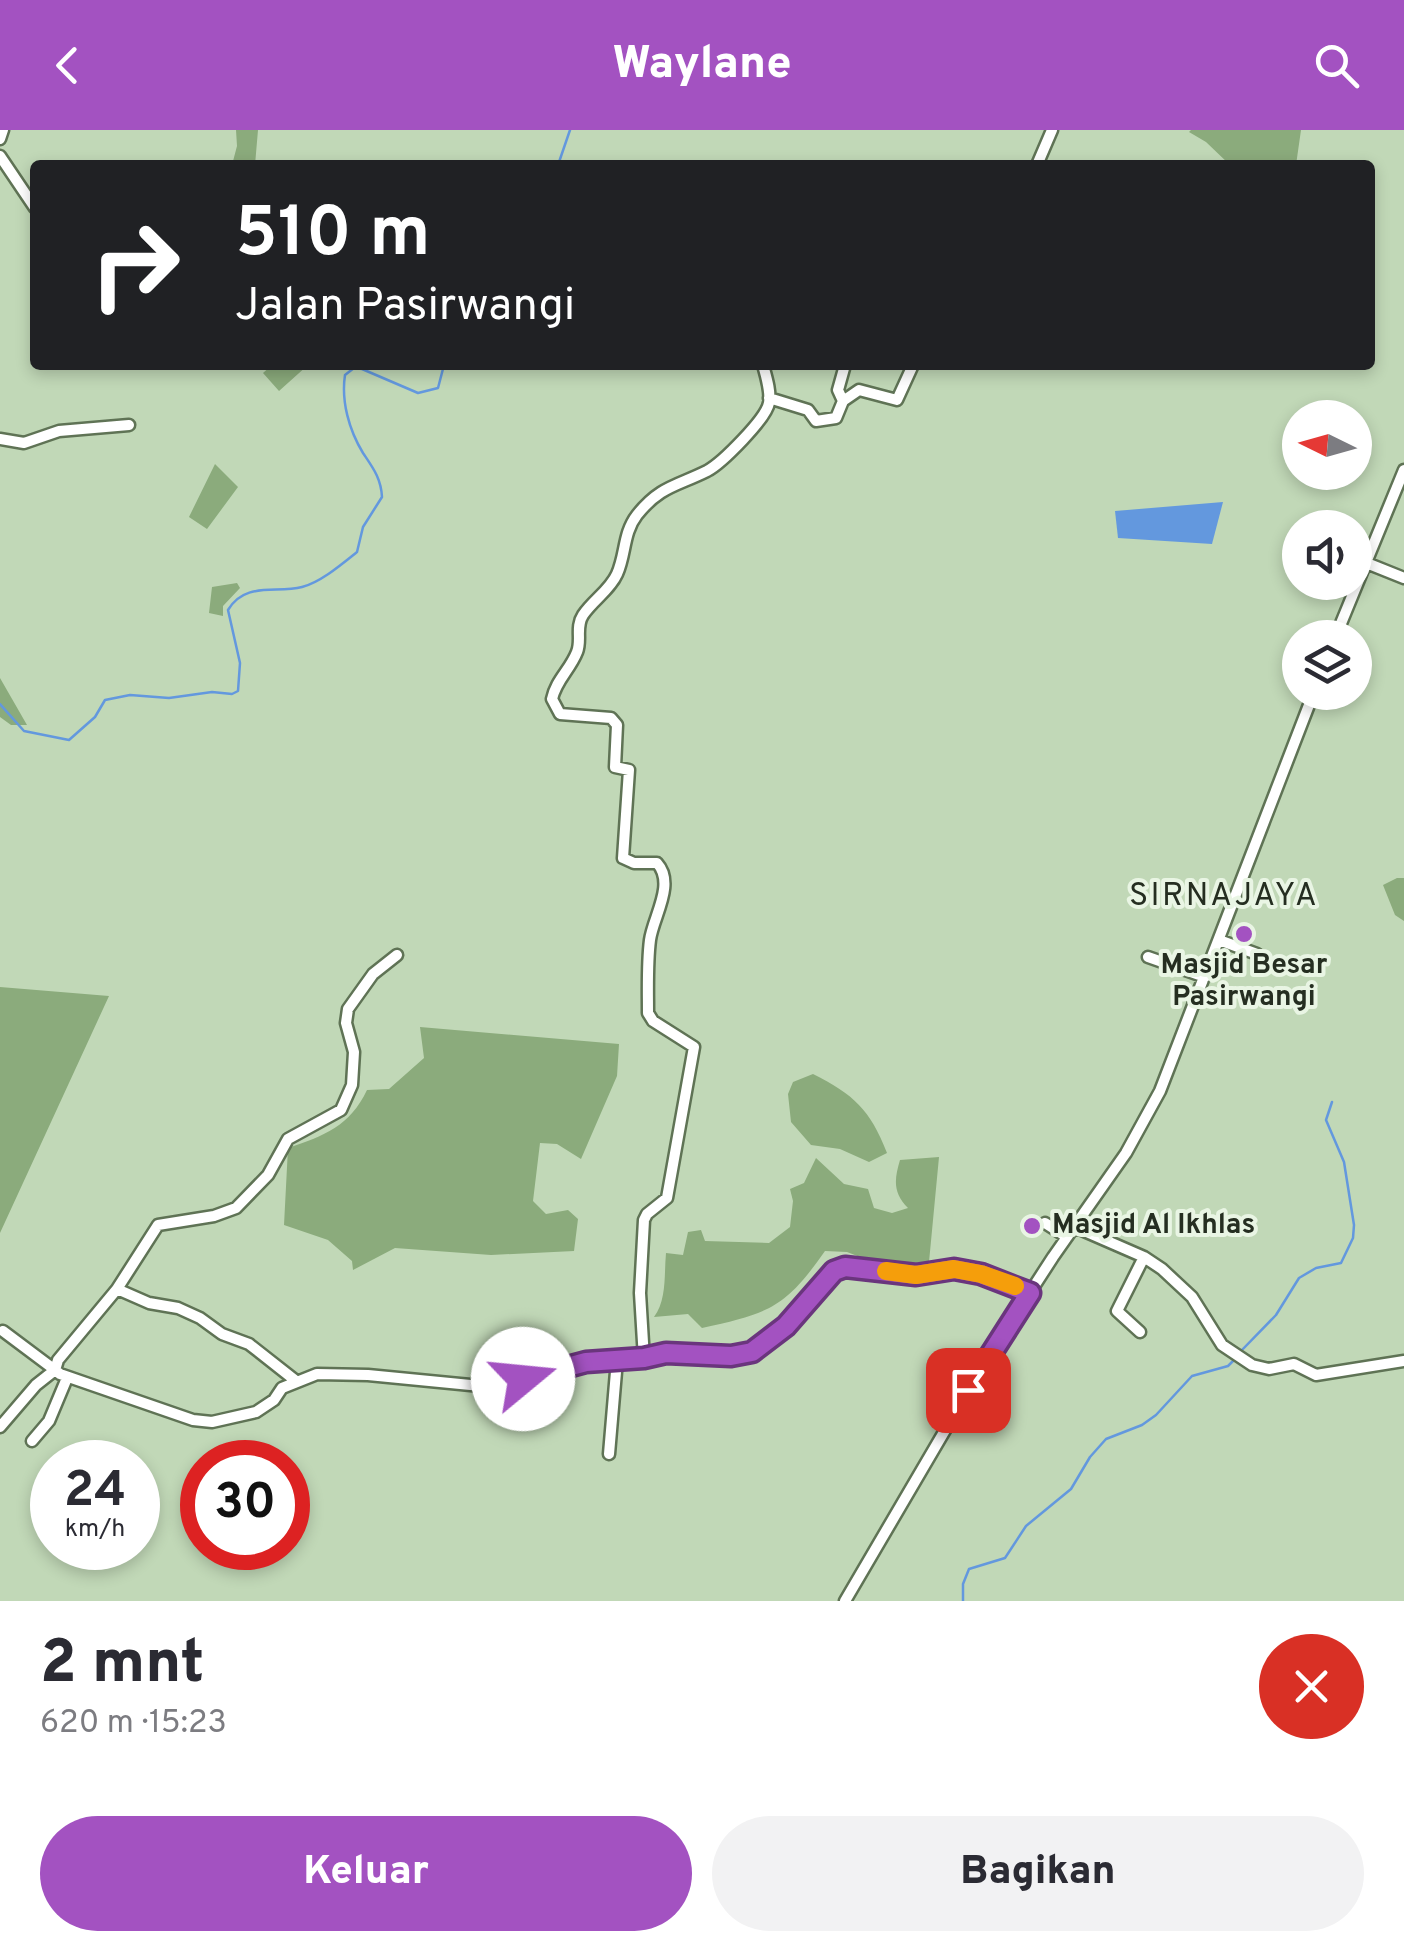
<!DOCTYPE html>
<html lang="id">
<meta charset="utf-8">
<style>
:root{--surface:#fff;--page:#f2f2f3;--text:#2b2b33;--muted:#7c7c81;--accent:#a352c1}
body{margin:0;font-family:Overpass,sans-serif;background:var(--page);color:var(--text);height:100vh;display:flex;flex-direction:column;font-size:38px;white-space:nowrap}
*{box-sizing:border-box;margin:0}
p{font-size:32px;color:var(--muted)}
.icon{flex:none;width:55px;height:55px;fill:none;stroke:currentColor;stroke-width:2;stroke-linecap:round;stroke-linejoin:round}
.map{position:relative;height:1471px;overflow:hidden}
.side{display:flex;flex-direction:column;background:var(--surface);flex:1}
.side>*{flex:none}
.top-card{position:absolute;left:30px;top:30px;width:1345px;height:210px;border-radius:10px;box-shadow:0 5px 15px #0003;background:#202124;color:#fff;overflow:hidden}
.needle{width:65px;rotate:275deg}
.controls{position:absolute;left:1282px;top:270px;display:grid;gap:20px}
.controls a{display:grid;place-items:center;width:90px;height:90px;border-radius:50%;background:var(--surface);box-shadow:0 5px 15px #0003;font-size:50px}
.speed{position:absolute;left:30px;top:1310px;display:flex;gap:20px;font-size:50px;font-weight:700;text-align:center}
.speed>*{display:grid;place-content:center;width:130px;height:130px;border-radius:50%;background:var(--surface);box-shadow:0 5px 15px #0003;line-height:1}
.speed small{font-size:25px;font-weight:400}
.speed .limit{border:15px solid #d22;background:#fff;color:#111}
.pin{position:absolute;display:grid;place-items:center;width:85px;height:85px;color:#fff;margin:-42px;border-radius:20px;box-shadow:0 5px 15px #0006}
.me{position:absolute;width:110px;margin:-55px;rotate:73deg;stroke-linejoin:round;filter:drop-shadow(0 0 8px #0008)}
.turn{display:flex;align-items:center;gap:35px;height:210px;padding:0 40px;font-size:45px}
.turn .icon{width:130px;height:130px;stroke-width:2.5}
.turn b{display:block;font-size:70px;line-height:85px}
.round{display:grid;place-items:center;flex:none;width:105px;height:105px;border-radius:52px;background:var(--page)}
.head{display:flex;align-items:center;justify-content:space-between;height:170px;padding:0 40px}
h1{font-size:60px;font-weight:800;line-height:75px}
.cta{display:flex;gap:20px;margin-top:auto;padding:20px 40px}
.cta a{flex:1;height:115px;border-radius:60px;background:var(--accent);color:#fff;font-size:40px;font-weight:800;line-height:115px;text-align:center}
.cta a+a{background:var(--page);color:var(--text)}
header{display:flex;justify-content:space-between;align-items:center;height:130px;padding:0 40px;background:var(--accent);color:#fff;font-size:45px;font-weight:800}
.map>svg:first-child{display:block}
.green{fill:#8bab7c}
.water{fill:#6398de}
.lines{fill:none;stroke-linecap:round;stroke-linejoin:round}
.stream{stroke:#6398de;stroke-width:2.5}
.minor-casing{stroke:#5f7355;stroke-width:15}
.minor{stroke:#fff;stroke-width:10}
.route-casing{stroke:#6a357d;stroke-width:25}
.route{stroke:#a352c1;stroke-width:18}
.slow{stroke:#f59e0b;stroke-width:18}
.poi-dot{fill:#a352c1;stroke:#e9f5e4;stroke-width:4}
.labels{text-anchor:middle;dominant-baseline:central;stroke-width:8;stroke-linejoin:round;paint-order:stroke}
.poi-label{font-size:28px;font-weight:bold;fill:#252e21;stroke:#e9f5e4}
.quarter-label{font-size:32px;letter-spacing:2.5px;fill:#252e21;stroke:#e9f5e4}
</style>
<header><svg class="icon" aria-label="back" viewBox="0 0 24 24"><path d="M15 5l-7 7 7 7"/></svg>Waylane<svg class="icon" aria-label="search" viewBox="0 0 24 24"><circle cx="10" cy="10" r="6"/><path d="M15 15l6 6"/></svg></header>
<div class="map">
<svg width="1404" height="1471" viewBox="0 0 1404 1471">
<rect width="100%" height="100%" fill="#c1d8b7"/>
<path class="green" d="M236 0H258L255 35H232L237 16Z
M1191 0H1301L1296 35H1230L1206 12 1189 2Z
M272 235H308L279 261 263 243Z
M215 334 238 357 207 399 189 387Z
M237 453 240 458 223 476V486L209 483 212 457Z
M0 548 27 595H11L0 587Z
M1397 748H1404V791L1395 785 1383 755Z
M0 857 109 866 0 1103Z
M420 897 619 914 617 946 581 1029 557 1014 540 1013 533 1071 546 1084 568 1080 578 1089 574 1121 491 1125 395 1118 353 1140 352 1131 328 1110 284 1095 288 1018C324 1006 350 996 367 960L389 959 424 928Z
M813 944C854 965 870 979 887 1023L869 1032 840 1019 811 1015 791 992 788 964 793 952Z
M939 1027 929 1132 886 1137 847 1122 825 1121C785 1178 770 1183 702 1198L688 1184 654 1187C667 1170 664 1144 666 1123L683 1125 688 1102 701 1100 705 1111 769 1113 790 1097 793 1071 790 1059 804 1053 816 1028 844 1054 868 1059 874 1078 892 1083 908 1078C893 1063 894 1050 900 1030Z"/>
<path class="water" d="M1223 372 1212 414 1118 408 1115 381Z"/>
<g class="lines">
<path class="stream" d="M558 35 570 0
M0 574 24 601 69 610 95 587 105 570 130 565 169 568 212 562 232 564 238 561 240 533 228 480C245 451 276 464 302 457 321 452 342 434 357 422L363 397 382 367C381 348 373 338 363 323 349 300 341 271 345 245L354 238 362 239 418 263 438 258 444 235
M1241 1221 1276 1185 1299 1148 1316 1138 1341 1133 1353 1108 1354 1095 1344 1032 1326 990 1332 972
M963 1471V1454L969 1439 1005 1428 1026 1396 1071 1359 1090 1327 1106 1309 1142 1295 1156 1285 1192 1246 1228 1236 1234 1230"/>
<g class="minor-casing">
<path id="minor" d="M0 9 3 0
M0 26 35 78
M1037 35 1052 0
M769 268 808 280 816 291 836 288 843 271 859 260 897 270 913 235
M843 271 838 260 845 235
M0 309 24 313 59 301 129 295
M1364 432 1404 448
M1335 508 1404 340
M1219 810 1257 824
M397 825 373 844 348 879 346 893 354 922 352 955 341 980 288 1009 268 1045 236 1078 214 1086 158 1095 117 1159 58 1230 55 1240 60 1244 193 1290 212 1292 256 1282 274 1270 282 1258 317 1244 368 1245 491 1257 586 1231 644 1229 666 1223 731 1226 751 1221 767 1213 785 1196 834 1141 845 1137 916 1145 955 1139 974 1142 1030 1163
M1148 827 1205 847
M1045 1093 1067 1107
M1075 1097 1144 1127 1162 1139 1192 1167 1222 1215 1252 1235 1269 1239 1294 1234 1316 1245 1404 1231
M117 1159 149 1173 178 1178 200 1188 222 1204 249 1214 296 1251
M1140 1202 1117 1181 1144 1127
M644 1229 640 1163 644 1090 647 1084 667 1068 694 917 653 891 648 883C648 859 647 834 650 810 653 787 676 754 657 733H634L623 728 629 640 615 637 617 595 611 588 560 584 552 569C556 550 570 540 577 522 582 510 575 497 583 485 593 470 610 460 617 444 626 424 623 403 637 385 660 356 677 356 707 341 722 333 766 289 769 273 771 261 766 246 763 235
M0 1297 36 1255 55 1240 3 1201
M32 1311 49 1291 67 1248
M609 1324 617 1230
M845 1471 985 1232 1053 1127 1126 1023 1160 961 1314 562"/>
</g>
<use href="#minor" class="minor"/>
</g>
<g class="lines">
<g class="route-casing">
<path id="route" d="M523 1249 586 1232 644 1228 666 1223 731 1226 752 1222 786 1196 834 1141 845 1137 916 1145 954 1139 981 1144 1030 1163 968 1260"/>
</g>
<use href="#route" class="route"/>
<path class="slow" d="M886 1141 916 1145 954 1139 981 1144 1015 1156"/>
</g>
<g class="poi-dot">
<circle cx="1244" cy="804" r="10"/>
<circle cx="1032" cy="1096" r="10"/>
</g>
<g class="labels">
<g class="poi-label">
<text x="1244" y="836">Masjid Besar<tspan x="1244" dy="32">Pasirwangi</tspan></text>
<text x="1052" y="1096" text-anchor="start">Masjid Al Ikhlas</text>
</g>
<g class="quarter-label">
<text x="1224" y="767">SIRNAJAYA</text>
</g>
</g>
</svg>
<div class="controls">
<a><svg class="needle" viewBox="-14 -14 28 28"><path d="M0-13l5 13h-10z" fill="#e53935"/><path d="M0 13l5-13h-10z" fill="#7c7c81"/></svg></a>
<a><svg class="icon" aria-label="sound" viewBox="0 0 24 24"><path d="M4 9h4l5-4v14l-5-4H4zM17 9q2 3 0 6"/></svg></a>
<a><svg class="icon" aria-label="layers" viewBox="0 0 24 24"><path d="M12 4l9 5-9 5-9-5zM3 14l9 5 9-5"/></svg></a>
</div>
<div class="speed"><div>24<small>km/h</small></div><div class="limit">30</div></div>
<div class="pin" style="left:968px;top:1260px;background:#d93025"><svg class="icon" aria-label="arrive" viewBox="0 0 24 24"><path d="M6 21V4h12l-3 4 3 4H6"/></svg></div>
<svg class="me" style="left:523px;top:1249px" viewBox="-20 -20 40 40"><circle r="19" fill="#fff"/><path d="M0-13L10 11 0 6-10 11z" fill="#a352c1"/></svg>
<div class="top-card">
<div class="turn"><svg class="icon" aria-label="right" viewBox="0 0 24 24"><path d="M7 20v-9h11M14 6l5 5-5 5"/></svg><div><b>510 m</b>Jalan Pasirwangi</div></div>
</div>
</div>
<section class="side">
<div class="head"><div><h1>2 mnt</h1><p>620 m · 15:23</p></div><a class="round" style="background:#d93025;color:#fff"><svg class="icon" aria-label="close" viewBox="0 0 24 24"><path d="M6 6l12 12M18 6L6 18"/></svg></a></div>
<div class="cta"><a>Keluar</a><a>Bagikan</a></div>
</section>
